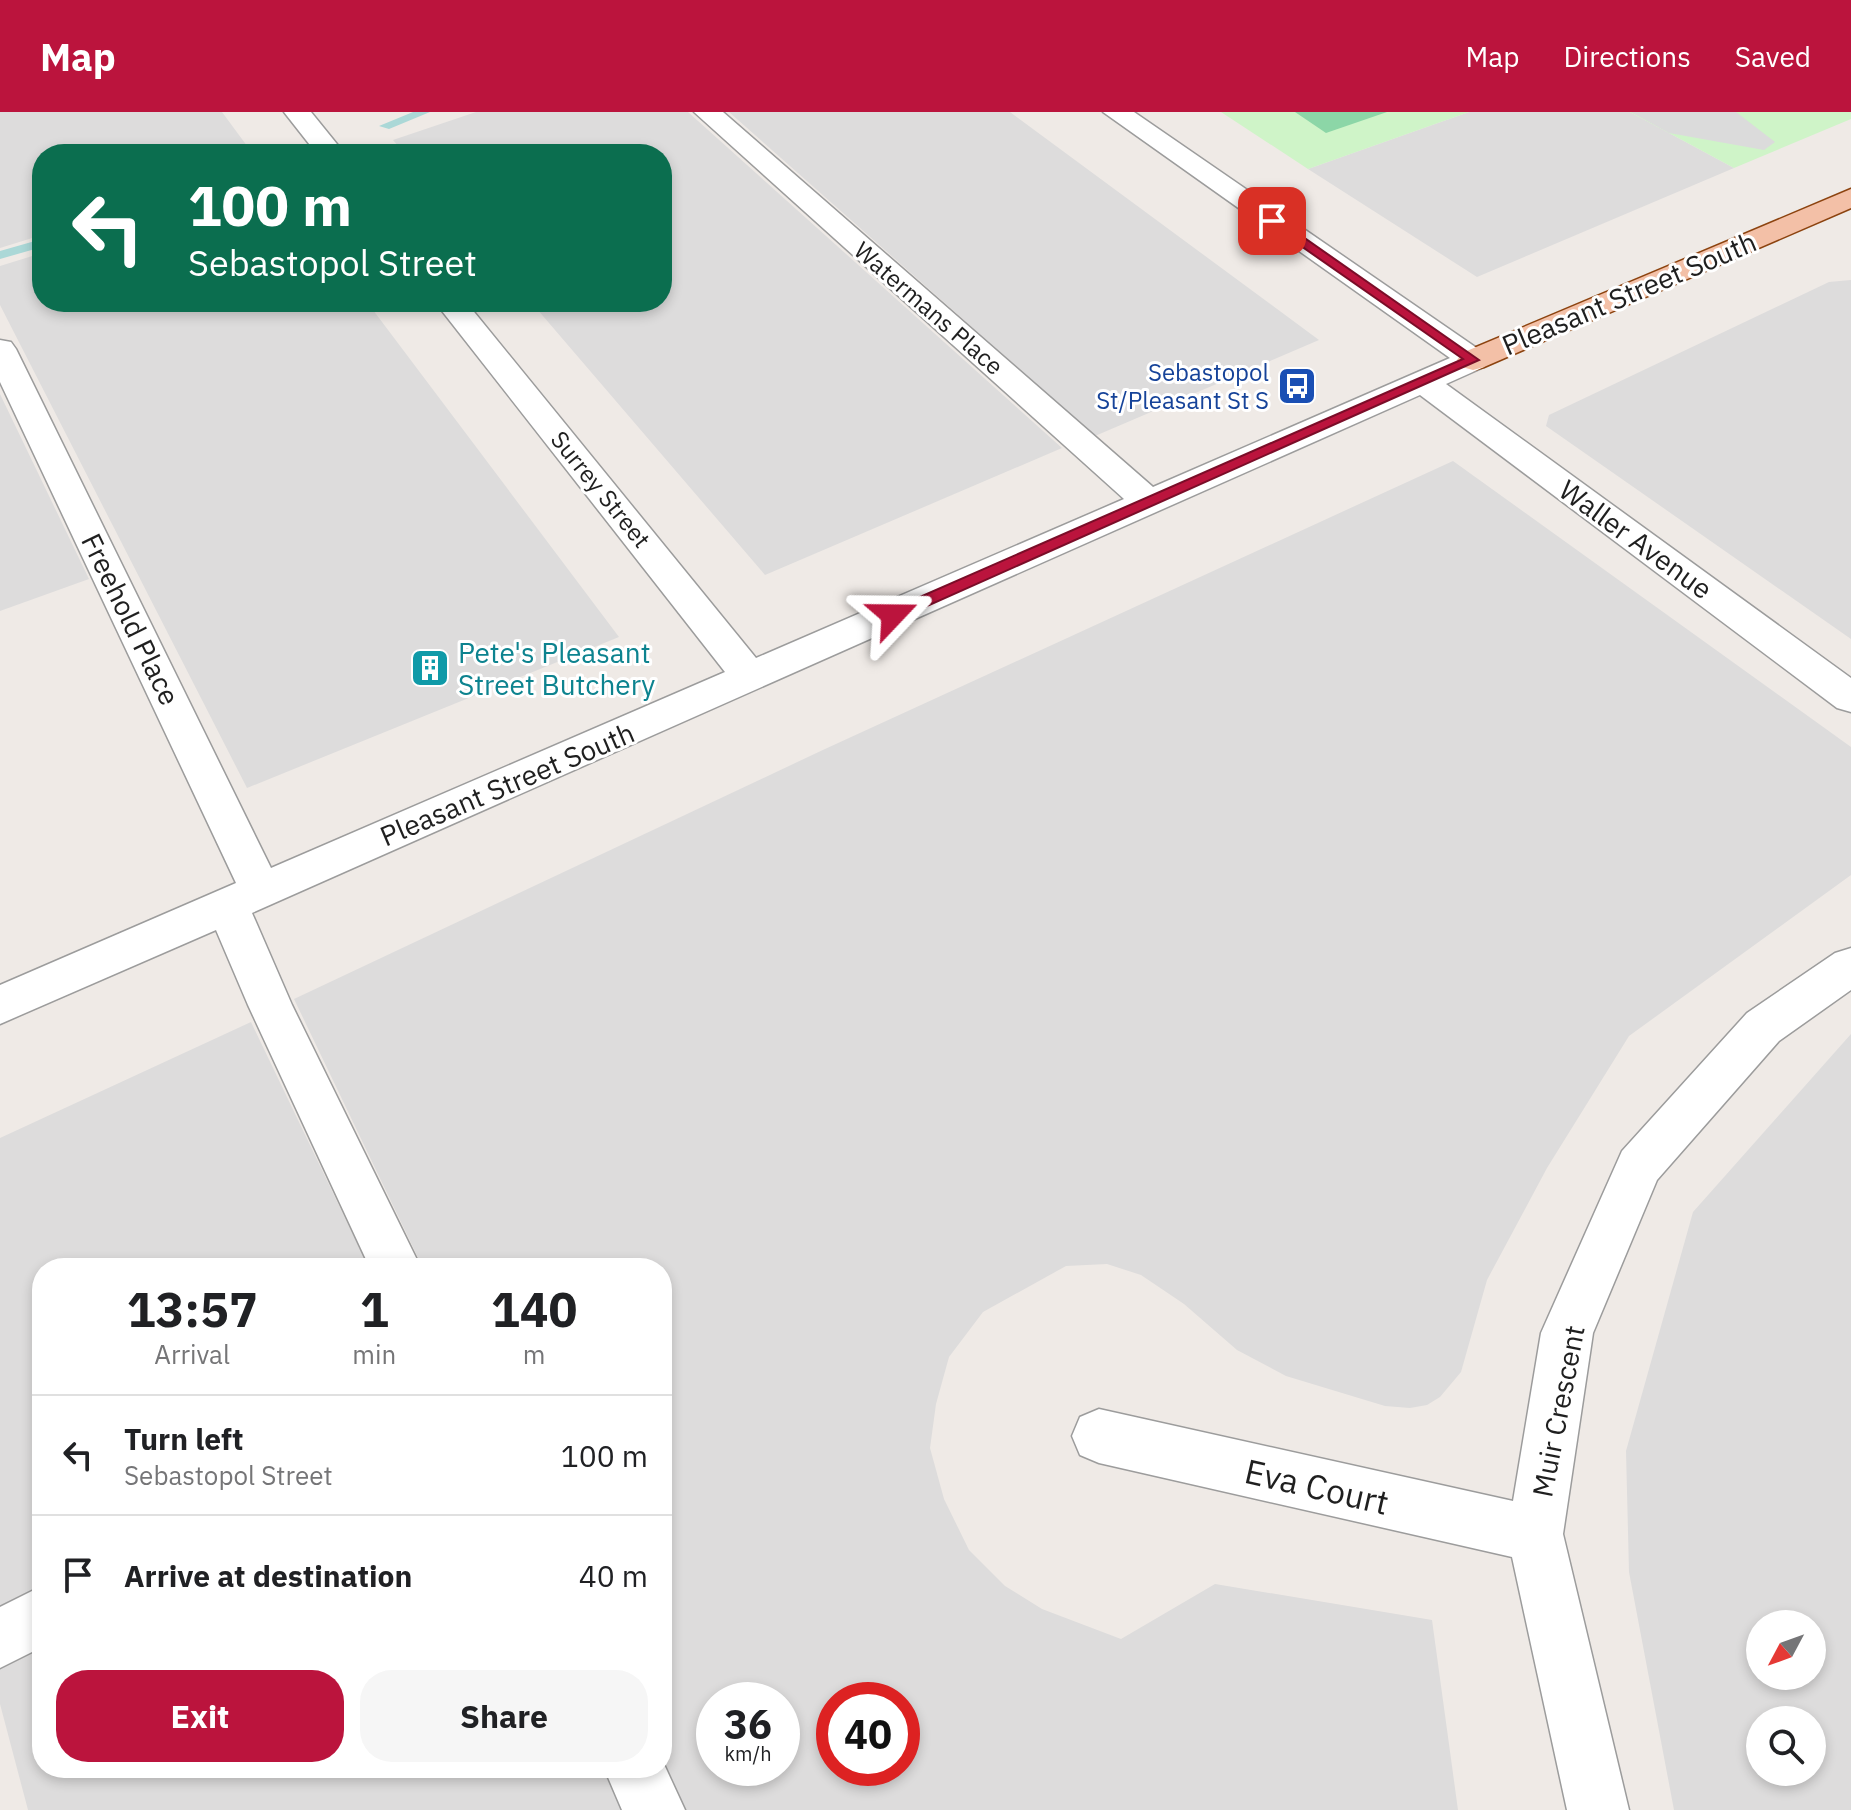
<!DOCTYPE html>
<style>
:root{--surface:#fff;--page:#f6f6f6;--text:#202124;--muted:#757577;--line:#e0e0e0;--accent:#bb143d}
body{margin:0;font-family:"IBM Plex Sans",sans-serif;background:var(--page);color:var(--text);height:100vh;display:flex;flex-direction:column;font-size:30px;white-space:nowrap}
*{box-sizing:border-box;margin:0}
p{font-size:26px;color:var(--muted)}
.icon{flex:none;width:44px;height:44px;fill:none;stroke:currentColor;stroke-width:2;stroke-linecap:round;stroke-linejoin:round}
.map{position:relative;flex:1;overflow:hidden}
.side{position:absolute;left:32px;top:1146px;width:640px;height:520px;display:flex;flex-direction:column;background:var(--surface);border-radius:32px;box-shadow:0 4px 12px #0003}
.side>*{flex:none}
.banner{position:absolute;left:32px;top:32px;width:640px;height:168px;border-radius:32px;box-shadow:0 4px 12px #0003;background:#0b6e4f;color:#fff;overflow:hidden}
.needle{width:52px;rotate:229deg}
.controls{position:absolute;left:1746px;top:1498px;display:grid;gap:16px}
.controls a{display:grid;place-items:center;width:80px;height:80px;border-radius:50%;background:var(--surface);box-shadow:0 4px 12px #0003;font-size:40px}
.speed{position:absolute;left:696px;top:1570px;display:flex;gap:16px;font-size:40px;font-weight:700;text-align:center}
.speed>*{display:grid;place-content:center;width:104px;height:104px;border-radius:50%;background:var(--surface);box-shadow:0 4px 12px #0003;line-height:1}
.speed small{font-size:20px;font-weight:400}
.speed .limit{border:12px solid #d22;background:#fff;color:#111}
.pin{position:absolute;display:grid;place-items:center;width:68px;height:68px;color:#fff;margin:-34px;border-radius:16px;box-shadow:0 4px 12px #0006}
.me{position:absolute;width:88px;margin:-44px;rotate:67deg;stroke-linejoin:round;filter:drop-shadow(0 0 6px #0008)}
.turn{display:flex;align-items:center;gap:28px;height:168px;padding:0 24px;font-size:36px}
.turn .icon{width:104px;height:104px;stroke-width:2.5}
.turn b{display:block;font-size:56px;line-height:68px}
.eta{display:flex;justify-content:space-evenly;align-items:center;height:136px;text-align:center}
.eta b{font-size:48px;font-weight:700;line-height:56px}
.action{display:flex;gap:16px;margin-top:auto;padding:16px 24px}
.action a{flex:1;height:92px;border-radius:32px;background:var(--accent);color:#fff;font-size:32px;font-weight:700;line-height:92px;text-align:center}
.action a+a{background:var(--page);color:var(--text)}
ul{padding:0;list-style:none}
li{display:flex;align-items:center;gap:24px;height:120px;padding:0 24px;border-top:2px solid var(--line)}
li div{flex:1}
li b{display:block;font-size:30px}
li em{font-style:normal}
header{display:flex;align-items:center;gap:48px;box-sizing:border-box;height:112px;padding:0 40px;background:var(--accent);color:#fff}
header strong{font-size:38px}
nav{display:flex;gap:44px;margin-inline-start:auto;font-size:28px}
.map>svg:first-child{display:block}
.residential{fill:#dddcdc;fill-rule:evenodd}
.park{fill:#cff4c8}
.pitch{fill:#8cd6a7}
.parking{fill:#dbdbdb}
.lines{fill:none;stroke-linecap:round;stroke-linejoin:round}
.stream{fill:#abd8d7;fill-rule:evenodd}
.minor-casing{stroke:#9c9c9c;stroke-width:3}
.major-casing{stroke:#8c430f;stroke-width:3}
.minor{fill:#fff;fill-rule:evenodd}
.major{fill:#f3c0a7;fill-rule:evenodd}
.route{fill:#bb143d;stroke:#7a0d28;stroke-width:2}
.labels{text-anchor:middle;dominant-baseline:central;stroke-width:6;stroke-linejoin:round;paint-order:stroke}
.far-street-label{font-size:24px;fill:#1f1f1f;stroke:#fff}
.far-transit-label{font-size:24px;fill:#164399;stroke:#fff;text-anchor:end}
.street-label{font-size:28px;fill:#1f1f1f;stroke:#fff}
.culture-label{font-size:28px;fill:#0d838f;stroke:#fff;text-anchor:start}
.near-street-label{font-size:34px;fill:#1f1f1f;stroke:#fff}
</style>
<header>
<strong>Map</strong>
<nav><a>Map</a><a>Directions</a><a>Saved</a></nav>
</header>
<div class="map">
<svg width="1851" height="1698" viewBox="0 0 1851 1698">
<rect width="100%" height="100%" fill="#efeae6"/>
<path class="residential" d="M0 0H222L253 42H42V123L0 136Z
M476 0H688L1062 336 765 463 531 190H662V42H405L393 28Z
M729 0H1010L1319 228 1095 324Z
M1469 0H1630L1734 56 1477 165 1308 57Z
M42 141V190H367L619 525 247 676 0 193V154Z
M1851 168V527L1546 314 1549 303 1829 170Z
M0 282 89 467 0 499Z
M1453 349 1851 635V763L1629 924 1547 1056 1487 1168 1461 1260 1440 1285 1427 1293 1410 1296 1385 1294 1286 1264 1237 1238 1184 1192 1141 1163 1107 1152 1066 1154 983 1200 949 1245 936 1292 930 1336 944 1387 969 1438 1005 1474 1042 1497 1121 1527 1215 1472 1432 1508 1458 1698H685L662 1651V1156H423L294 887 825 637ZM714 1588H782V1656H714ZM834 1588H902V1656H834Z
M251 910 369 1156H42V1480L0 1504V1026Z
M1851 922V1698H1674L1629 1460 1626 1339 1693 1100ZM1760 1512H1812V1564H1760ZM1760 1608H1812V1660H1760Z
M42 1523V1656H606L625 1698H28L0 1592V1547Z"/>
<path class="park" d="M1221 0H1469L1308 57Z
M1630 0H1851V7L1734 56Z"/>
<path class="pitch" d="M1295 0H1387L1326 21Z"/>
<path class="parking" d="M1631 0H1736L1775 30 1764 38 1669 21Z"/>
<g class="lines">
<path class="stream" d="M413 0H430L389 17 379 14Z
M42 127V135L0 147V139Z"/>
<g class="minor-casing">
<path id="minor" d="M284 0H311L345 42H317Z
M694 0H723L1153 375 1450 246 1103 0H1134L1484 241 1489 248 1484 255 1446 272 1851 566V600L1837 596 1420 283 252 801 292 893 421 1156H370L248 893 216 818 0 912V873L236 771 0 270V228L11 230 16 237 271 756 725 560 435 190H466L756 546 1124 387Z
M1851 836V878L1779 929 1657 1068 1593 1221 1563 1422 1629 1698H1567L1512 1445 1099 1351 1080 1343 1072 1324 1080 1305 1099 1297 1513 1389 1541 1221 1622 1039 1747 901 1835 841Z
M42 1474V1535L0 1556V1495Z
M662 1648 685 1698H622L604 1656H662Z"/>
</g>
<g class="major-casing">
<path id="major" d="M1851 77V96L1484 255 1473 258 1462 255 1457 248 1462 241Z"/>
</g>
<use href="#minor" class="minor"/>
<use href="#major" class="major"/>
</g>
<path class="route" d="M1268 106H1276L1479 248 898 507H888V499L1463 247 1268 111Z"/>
<defs>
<g id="bus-square" transform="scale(2)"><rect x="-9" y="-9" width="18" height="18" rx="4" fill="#1a4fb4" stroke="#fff"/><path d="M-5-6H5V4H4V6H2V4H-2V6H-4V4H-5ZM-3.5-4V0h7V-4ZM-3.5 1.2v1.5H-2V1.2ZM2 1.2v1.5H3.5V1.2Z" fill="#fff"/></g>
<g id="building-square" transform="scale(2)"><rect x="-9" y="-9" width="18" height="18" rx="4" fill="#0f9aa8" stroke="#fff"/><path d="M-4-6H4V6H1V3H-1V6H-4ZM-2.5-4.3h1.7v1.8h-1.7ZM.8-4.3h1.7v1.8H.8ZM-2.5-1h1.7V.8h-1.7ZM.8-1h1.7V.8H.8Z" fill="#fff"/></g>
</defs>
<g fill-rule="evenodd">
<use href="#bus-square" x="1297" y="274"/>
<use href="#building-square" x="430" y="556"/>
</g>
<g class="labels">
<g class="far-street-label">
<text transform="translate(929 196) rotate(41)">Watermans Place</text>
<text transform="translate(601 377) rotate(51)">Surrey Street</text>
</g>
<g class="far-transit-label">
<text x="1269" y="260">Sebastopol<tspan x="1269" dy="28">St/Pleasant St S</tspan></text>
</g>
<g class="street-label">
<text transform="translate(1629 181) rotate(-23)">Pleasant Street South</text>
<text transform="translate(1636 427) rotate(36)">Waller Avenue</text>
<text transform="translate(131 507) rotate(64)">Freehold Place</text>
<text transform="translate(507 672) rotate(-23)">Pleasant Street South</text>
<text transform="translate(1558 1299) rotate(-79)">Muir Crescent</text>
</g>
<g class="culture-label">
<text x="458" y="540">Pete's Pleasant<tspan x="458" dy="32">Street Butchery</tspan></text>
</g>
<g class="near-street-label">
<text transform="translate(1317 1374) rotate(13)">Eva Court</text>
</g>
</g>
</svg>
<div class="controls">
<a><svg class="needle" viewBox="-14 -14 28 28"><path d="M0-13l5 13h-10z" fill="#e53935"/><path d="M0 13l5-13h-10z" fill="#757577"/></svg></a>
<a><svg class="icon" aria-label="search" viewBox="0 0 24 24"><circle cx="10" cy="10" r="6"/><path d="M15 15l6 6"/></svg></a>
</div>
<div class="speed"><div>36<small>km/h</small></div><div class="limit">40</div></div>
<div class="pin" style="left:1272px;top:109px;background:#d93025"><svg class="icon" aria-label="arrive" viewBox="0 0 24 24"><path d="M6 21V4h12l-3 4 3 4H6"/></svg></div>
<svg class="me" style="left:893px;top:503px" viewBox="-20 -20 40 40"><path d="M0-17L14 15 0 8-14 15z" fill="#bb143d" stroke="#fff" stroke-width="4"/></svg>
<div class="banner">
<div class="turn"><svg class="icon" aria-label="left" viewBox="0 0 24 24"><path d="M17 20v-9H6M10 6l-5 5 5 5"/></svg><div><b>100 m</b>Sebastopol Street</div></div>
</div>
<section class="side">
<div class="eta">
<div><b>13:57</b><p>Arrival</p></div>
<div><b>1</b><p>min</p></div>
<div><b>140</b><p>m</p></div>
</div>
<ul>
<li><svg class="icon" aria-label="left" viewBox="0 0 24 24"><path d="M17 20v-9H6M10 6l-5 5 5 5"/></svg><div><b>Turn left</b><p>Sebastopol Street</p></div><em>100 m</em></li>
<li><svg class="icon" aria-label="arrive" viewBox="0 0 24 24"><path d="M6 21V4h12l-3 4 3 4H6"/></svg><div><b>Arrive at destination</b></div><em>40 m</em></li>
</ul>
<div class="action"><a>Exit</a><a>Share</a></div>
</section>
</div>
